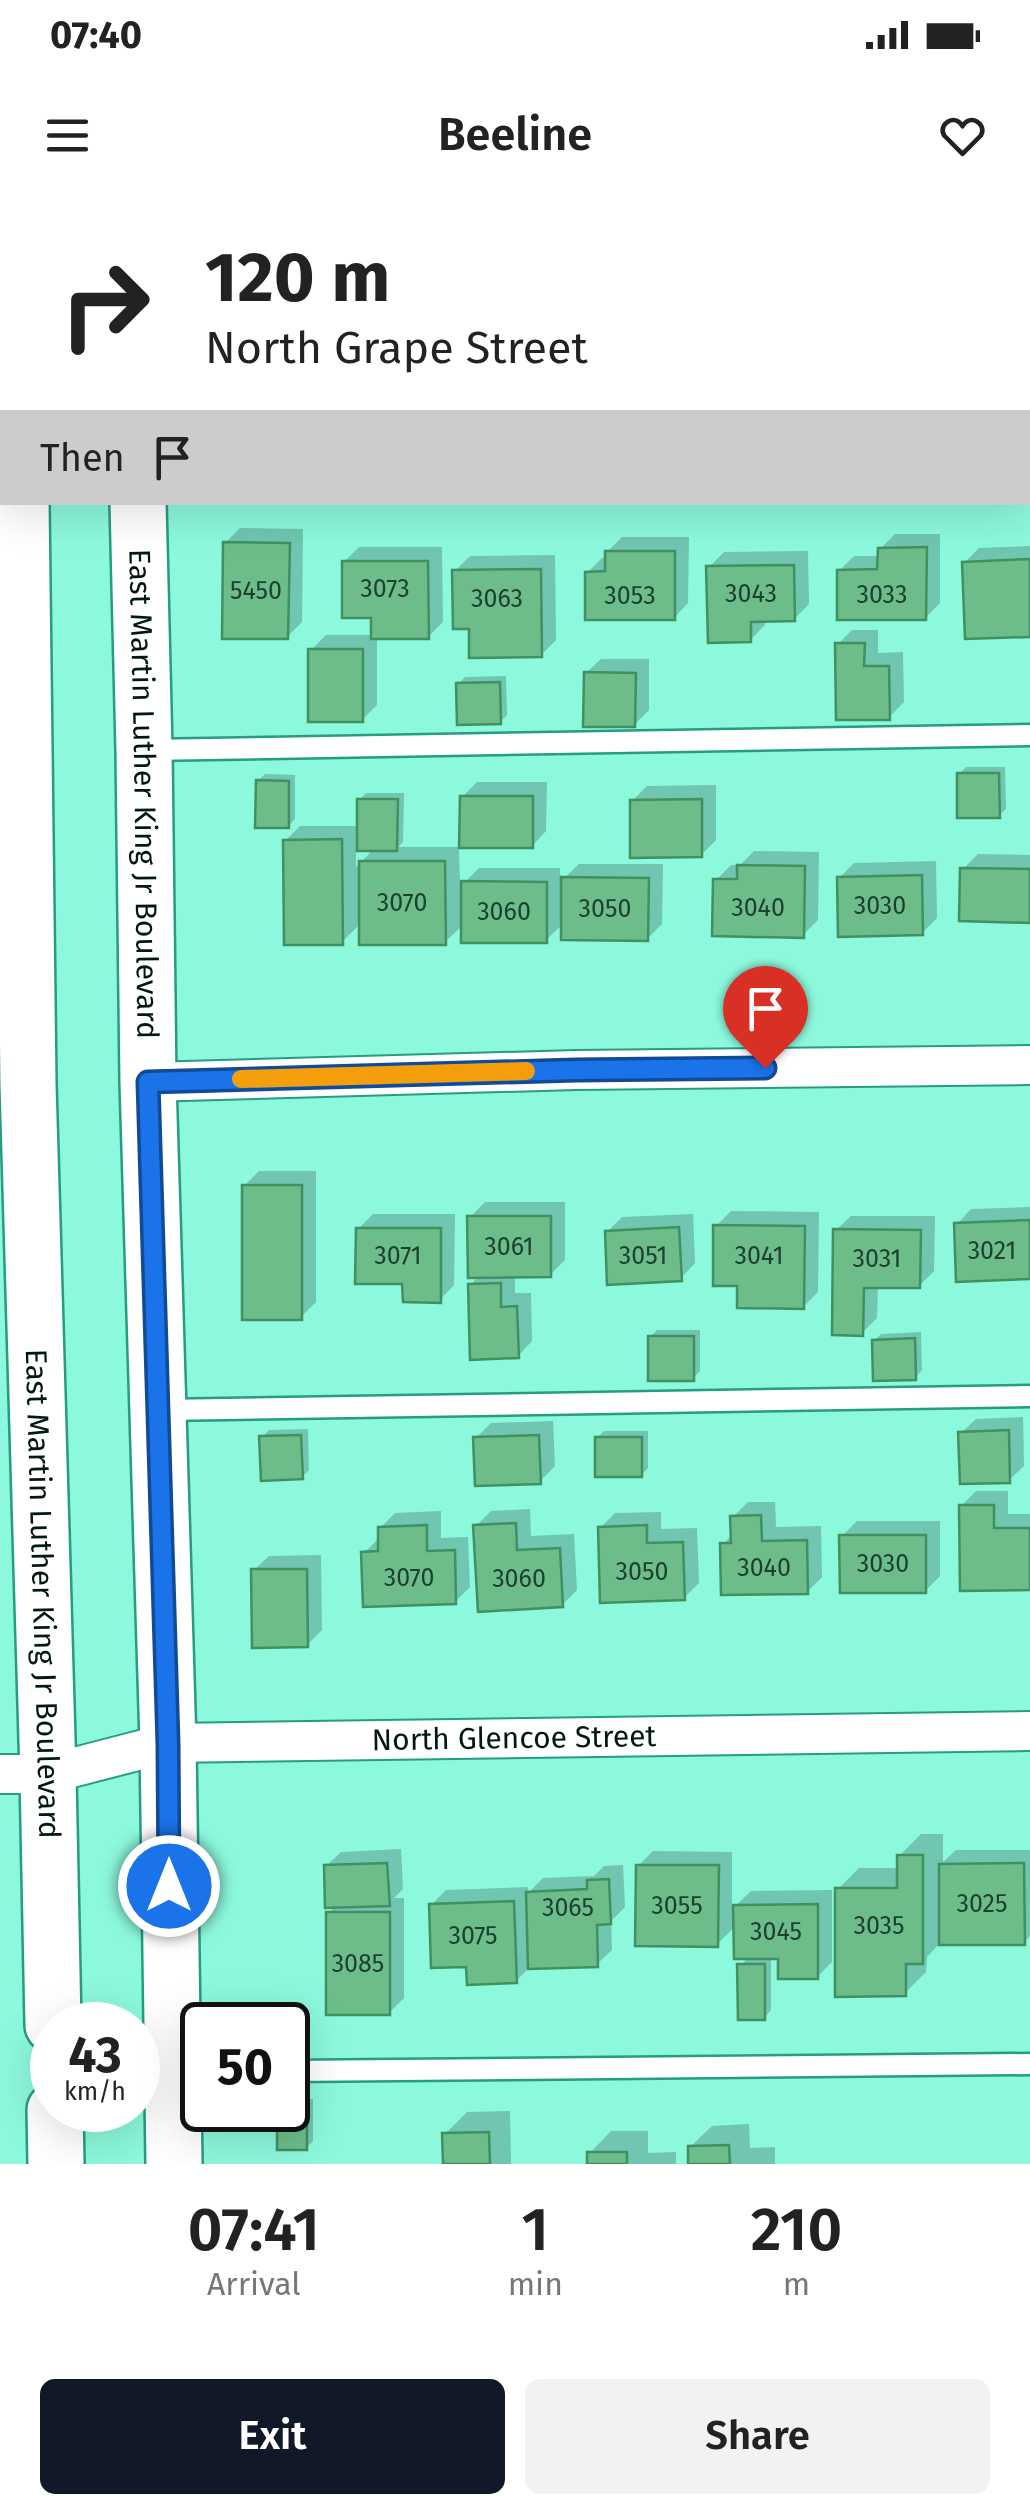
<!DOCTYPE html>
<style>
:root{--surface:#fff;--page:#f2f2f2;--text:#222;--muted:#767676;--accent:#111827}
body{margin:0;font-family:"Fira Sans",sans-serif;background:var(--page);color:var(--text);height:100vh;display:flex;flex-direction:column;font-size:38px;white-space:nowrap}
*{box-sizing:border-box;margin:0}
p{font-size:32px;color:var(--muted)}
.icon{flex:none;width:55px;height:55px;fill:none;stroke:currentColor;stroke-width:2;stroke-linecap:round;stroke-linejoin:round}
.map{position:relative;height:1964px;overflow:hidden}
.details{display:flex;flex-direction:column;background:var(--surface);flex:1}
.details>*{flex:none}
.banner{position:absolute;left:0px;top:0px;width:1030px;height:305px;box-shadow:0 10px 40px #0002;background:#fff;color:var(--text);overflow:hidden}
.speed{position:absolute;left:30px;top:1802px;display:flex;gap:20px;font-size:50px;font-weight:700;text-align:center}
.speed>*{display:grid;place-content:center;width:130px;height:130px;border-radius:50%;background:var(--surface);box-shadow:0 10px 40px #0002;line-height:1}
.speed small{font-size:25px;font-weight:400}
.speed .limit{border:5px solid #111;border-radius:15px;background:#fff;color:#111}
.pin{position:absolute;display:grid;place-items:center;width:85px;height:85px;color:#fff;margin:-102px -42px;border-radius:50% 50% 50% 0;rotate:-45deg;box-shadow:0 0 10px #0007}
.pin .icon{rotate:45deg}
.me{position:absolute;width:110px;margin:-55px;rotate:0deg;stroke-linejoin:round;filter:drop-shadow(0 0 8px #0008)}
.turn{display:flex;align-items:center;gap:35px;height:210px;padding:0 40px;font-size:45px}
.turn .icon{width:130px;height:130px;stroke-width:2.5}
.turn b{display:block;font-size:70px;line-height:85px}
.then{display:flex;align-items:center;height:95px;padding:0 40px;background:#0003;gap:20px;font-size:38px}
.eta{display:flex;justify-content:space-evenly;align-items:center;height:170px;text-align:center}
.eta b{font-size:60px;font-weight:600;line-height:70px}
.primary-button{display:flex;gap:20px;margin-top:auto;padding:20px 40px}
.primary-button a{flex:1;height:115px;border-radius:15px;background:var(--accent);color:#fff;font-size:40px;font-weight:600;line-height:115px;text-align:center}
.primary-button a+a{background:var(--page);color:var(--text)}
.status{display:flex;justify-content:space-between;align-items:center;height:70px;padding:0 50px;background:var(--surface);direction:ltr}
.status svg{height:28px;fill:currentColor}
header{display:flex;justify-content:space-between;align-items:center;height:130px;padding:0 40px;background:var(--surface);font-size:45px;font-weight:600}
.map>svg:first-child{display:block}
.shadow{fill:#0003;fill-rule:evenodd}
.building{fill:#6dbd8b;stroke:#409061;stroke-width:2.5}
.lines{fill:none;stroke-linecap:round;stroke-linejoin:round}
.service-casing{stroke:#259c84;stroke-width:25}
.minor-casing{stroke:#259c84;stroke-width:42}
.secondary-casing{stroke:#259c84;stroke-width:60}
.service{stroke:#fff;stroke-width:20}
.minor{stroke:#fff;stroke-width:38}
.secondary{stroke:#fff;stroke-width:55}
.route-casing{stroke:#114b97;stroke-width:25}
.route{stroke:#1a73e8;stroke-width:18}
.slow{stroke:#f59e0b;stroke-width:18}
.labels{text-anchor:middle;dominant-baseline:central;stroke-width:8;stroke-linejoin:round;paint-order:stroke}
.number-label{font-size:25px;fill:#1d4131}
.street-label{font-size:30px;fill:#021813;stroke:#c0fceb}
</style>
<div class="status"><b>07:40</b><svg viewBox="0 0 49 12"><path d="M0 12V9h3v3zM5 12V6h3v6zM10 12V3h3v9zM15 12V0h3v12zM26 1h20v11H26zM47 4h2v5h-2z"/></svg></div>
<header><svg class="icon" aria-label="menu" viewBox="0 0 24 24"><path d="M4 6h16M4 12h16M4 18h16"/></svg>Beeline<svg class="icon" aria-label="heart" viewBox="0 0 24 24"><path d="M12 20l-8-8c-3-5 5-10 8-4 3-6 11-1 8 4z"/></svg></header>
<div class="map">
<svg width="1030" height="1964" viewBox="0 0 1030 1964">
<rect width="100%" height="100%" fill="#8cf8dc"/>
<path class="shadow" d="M229 0H296V2H226Z
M440 0H543V2H440Z
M560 0H660V2H558Z
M675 0H763V2H673Z
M793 0H885V2H791Z
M897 0H991V2H897Z
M1008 0H1030V67H1028V2H1008Z
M240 328 303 329 302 422 287 437 225 343Z
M895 334H940V403L925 418 839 371 854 356H880V349Z
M622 337H689L688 403 674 418 587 373 602 358H607V352Z
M1030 346V434L964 363 979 348Z
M359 347H442L443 422 428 437H377V505L362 520 311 450 326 435H373V415L344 362Z
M808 351 809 404 794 419H765V425L750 440 709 367 724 352Z
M555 355 556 440 541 455 471 426 455 371 470 356Z
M852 430H878V453L903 452 904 502 889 517 838 444Z
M601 459H649V510L634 525 586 473Z
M506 476 507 515 500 522 458 484 465 477Z
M966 567H1005L1006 609 998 616 959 574Z
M265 574 295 575V619L288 626 258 581Z
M477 582H547L546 631 532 646 462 597Z
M716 585V640L701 655 632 601 647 586Z
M366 593H404L403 642 398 647H459L460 687 479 668H560V682L579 664H663L662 724 647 739 564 723 546 740 464 724 445 742 361 723 342 742 285 641 300 626H360L359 600ZM356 648H375L356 667Z
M754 651 819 652 818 720 803 735 716 680 731 665H740Z
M978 654 1030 655V720L963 669Z
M936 661 937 718 922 733 839 678 854 663Z
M259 971H316V1102L301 1117 244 986Z
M485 1002H565V1060L550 1075H515V1093H531L532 1141 518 1156 470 1085 480 1075 470 1017Z
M1030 1007V1077L957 1024 971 1009Z
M731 1011 819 1012 818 1092 803 1107 740 1084 716 1026Z
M373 1014H455L454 1085 440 1100 405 1081 358 1029Z
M693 1014 695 1063 681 1078 607 1032 622 1017Z
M851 1016H935L934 1071 919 1086H878L877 1118 862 1133 836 1030Z
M657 1130H700V1171L693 1178 650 1137Z
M921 1132 922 1170 915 1178 874 1141 881 1134Z
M1023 1217 1024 1266 1009 1280 961 1233 976 1219Z
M553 1221 555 1266 540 1281 476 1238 491 1223Z
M308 1229 309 1270 302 1277 262 1237 269 1230Z
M604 1231H648V1268L641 1275 597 1238Z
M976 1291H1008V1314H1030V1388L961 1306Z
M748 1302H775L776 1327 821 1326 822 1377 807 1392 723 1344 733 1334V1317Z
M530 1309 531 1336 574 1334 577 1390 562 1405 476 1326 491 1311Z
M441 1311V1338L468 1337 470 1387 455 1402 364 1353 379 1338 380 1328 395 1313Z
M661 1312V1329L697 1328 699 1383 684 1398 600 1328 615 1313Z
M857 1321H940V1376L925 1391 842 1336Z
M321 1355 322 1430 307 1445 254 1370 269 1356Z
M921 1634H943V1662L956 1650H1030V1736L1024 1742H941L927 1757 926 1772 905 1793 837 1690 859 1668H899V1656Z
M401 1649 403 1689 394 1698H404V1798L389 1813 329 1713 336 1705 326 1666 341 1652Z
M653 1651 732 1652V1709L751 1691 832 1690V1762L817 1777 780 1757H771V1810L764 1818 740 1766 749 1757 736 1726 717 1744 638 1666Z
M623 1665 625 1707 611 1721 612 1750 597 1764 530 1767 516 1781 468 1764 431 1705 446 1690 528 1687V1693L543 1678 594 1676 604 1666Z
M288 1899H313V1941L306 1948 279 1910H288Z
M510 1911 511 1964H446L445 1934 467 1912Z
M749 1924 750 1948 775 1947V1964H691L690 1947 712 1926Z
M611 1931H648V1953L676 1952V1964H590V1953Z"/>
<path class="building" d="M223 342 290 343 288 439H222Z
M927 347 926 420H837V370L877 369 878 348Z
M605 351H675V420H585V372L605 371Z
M1030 359V437L965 439 962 362Z
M342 361H428L429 439H371V418H342Z
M794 365 795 421 751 422V442L708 443 706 366Z
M541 369 542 457 469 458V429H453L452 370Z
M835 443H865L864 466H889L890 520H836Z
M308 449H363V522H308Z
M584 472 636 473 635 527H583Z
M500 482 501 524 457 525 456 483Z
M957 573H999L1000 618H957Z
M256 580 289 581V628H255Z
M460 596H533V648H459Z
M357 599H398L397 651H357Z
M702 599V657L630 658V600Z
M342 639 343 745H284L283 640Z
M359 661H445L446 745H359Z
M737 665 805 666 804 738 712 736 713 679H737Z
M960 668 1030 669V723L959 721Z
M922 675 923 735 838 737 837 677Z
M561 677 649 678 648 741 561 740Z
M461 681 547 682V743H461Z
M242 985H302V1120H242Z
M467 1016H551V1077L468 1078Z
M1030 1020V1079L956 1082 954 1023Z
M713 1025 805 1026 804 1109 737 1108V1086H713Z
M679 1027 682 1081 607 1085 605 1031Z
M356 1028H441V1103L403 1102 402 1084H355Z
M833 1029 921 1030 920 1088H864L863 1136 832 1135Z
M501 1083V1107L517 1106 519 1158 470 1160 468 1084Z
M648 1136H694V1181H648Z
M915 1138 916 1180 873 1181 872 1140Z
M1009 1230 1010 1283 960 1284 958 1232Z
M301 1235 303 1279 261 1281 259 1236Z
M539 1235 541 1284 475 1286 473 1237Z
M595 1237H642V1277H595Z
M959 1305H994V1328H1030V1390L960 1391Z
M761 1315 762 1341 807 1340 808 1394 721 1395 720 1343H731L730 1316Z
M516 1323 517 1350 560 1348 563 1407 478 1412 473 1325Z
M427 1325V1351L455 1350 456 1404 363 1407 361 1352 378 1351V1327Z
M647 1325V1343L683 1342 685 1400 600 1403 598 1327Z
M839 1335H926V1393H840Z
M251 1369H307L308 1447 252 1448Z
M897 1655H923V1764H906V1796L835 1797V1688H897Z
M387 1663 390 1706 325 1708 324 1665Z
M1024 1663 1025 1745H939V1664Z
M636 1665H719L718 1747 635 1746Z
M609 1679 611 1724 597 1725 598 1767 528 1769 526 1692 587 1689V1680Z
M514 1701 517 1783 467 1785 466 1767 431 1768 429 1704Z
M818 1704V1779H778V1759H734L733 1705Z
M326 1712H390V1815H326Z
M737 1764H765V1820H738Z
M288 1905H307V1950H277V1910H288Z
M489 1932 490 1964H443L442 1933Z
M729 1945 730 1964H688V1946Z
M587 1952H627V1964H587Z"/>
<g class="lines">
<g class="service-casing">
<path id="service" d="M146 550 1030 535
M162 1210 1030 1196
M288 1871 1030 1864"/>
</g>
<g class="minor-casing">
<g id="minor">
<path d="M1028 204H1030"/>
<path d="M148 882 576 870 1030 865"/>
<path id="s1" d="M0 1574H48L168 1543 1030 1531"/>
</g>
</g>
<g class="secondary-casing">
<g id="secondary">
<path d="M15 0V2"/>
<path d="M132 0V2"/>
<path id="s2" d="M21 302 28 884 48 1574 53 1825"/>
<path id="s3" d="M138 302 144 550 148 882 168 1543 174 1964"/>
<path d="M55 1910 56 1964"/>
</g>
</g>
<use href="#service" class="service"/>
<use href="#minor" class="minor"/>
<use href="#secondary" class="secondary"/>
</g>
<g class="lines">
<g class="route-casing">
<path id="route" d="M169 1686 168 1544 148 882 576 870 765 868"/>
</g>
<use href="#route" class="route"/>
<path class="slow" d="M241 879 526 871"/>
</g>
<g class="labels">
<g class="number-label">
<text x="385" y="389">3073</text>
<text x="256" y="391">5450</text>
<text x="751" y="394">3043</text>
<text x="882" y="395">3033</text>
<text x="630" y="396">3053</text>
<text x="497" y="399">3063</text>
<text x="402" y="703">3070</text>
<text x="880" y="706">3030</text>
<text x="758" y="708">3040</text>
<text x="605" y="709">3050</text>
<text x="504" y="712">3060</text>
<text x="509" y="1047">3061</text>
<text x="992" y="1051">3021</text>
<text x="398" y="1056">3071</text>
<text x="643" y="1056">3051</text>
<text x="759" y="1056">3041</text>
<text x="877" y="1059">3031</text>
<text x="883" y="1364">3030</text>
<text x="764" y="1368">3040</text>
<text x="642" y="1372">3050</text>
<text x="409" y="1378">3070</text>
<text x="519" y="1379">3060</text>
<text x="982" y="1704">3025</text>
<text x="677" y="1706">3055</text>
<text x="568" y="1708">3065</text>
<text x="879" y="1726">3035</text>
<text x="776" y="1732">3045</text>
<text x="473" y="1736">3075</text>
<text x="358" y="1764">3085</text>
</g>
<g class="street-label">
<text stroke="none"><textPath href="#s3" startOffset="292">East Martin Luther King Jr Boulevard</textPath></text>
<text stroke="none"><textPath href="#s2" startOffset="1092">East Martin Luther King Jr Boulevard</textPath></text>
<text stroke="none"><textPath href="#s1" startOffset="518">North Glencoe Street</textPath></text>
</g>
</g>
</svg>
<div class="speed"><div>43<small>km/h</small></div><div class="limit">50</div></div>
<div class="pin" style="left:765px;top:868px;background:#d93025"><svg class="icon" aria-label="arrive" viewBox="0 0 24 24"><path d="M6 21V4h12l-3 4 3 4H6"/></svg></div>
<svg class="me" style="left:169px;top:1686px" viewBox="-20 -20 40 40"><circle r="17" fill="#1a73e8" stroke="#fff" stroke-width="3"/><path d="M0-11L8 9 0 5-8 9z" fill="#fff"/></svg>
<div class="banner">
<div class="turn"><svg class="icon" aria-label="right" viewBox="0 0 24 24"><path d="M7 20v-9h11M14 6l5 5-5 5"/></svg><div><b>120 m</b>North Grape Street</div></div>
<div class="then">Then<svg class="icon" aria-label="arrive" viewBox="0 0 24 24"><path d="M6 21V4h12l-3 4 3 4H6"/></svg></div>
</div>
</div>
<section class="details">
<div class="eta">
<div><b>07:41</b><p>Arrival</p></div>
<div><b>1</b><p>min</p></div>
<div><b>210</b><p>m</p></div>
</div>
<div class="primary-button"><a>Exit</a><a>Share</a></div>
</section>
